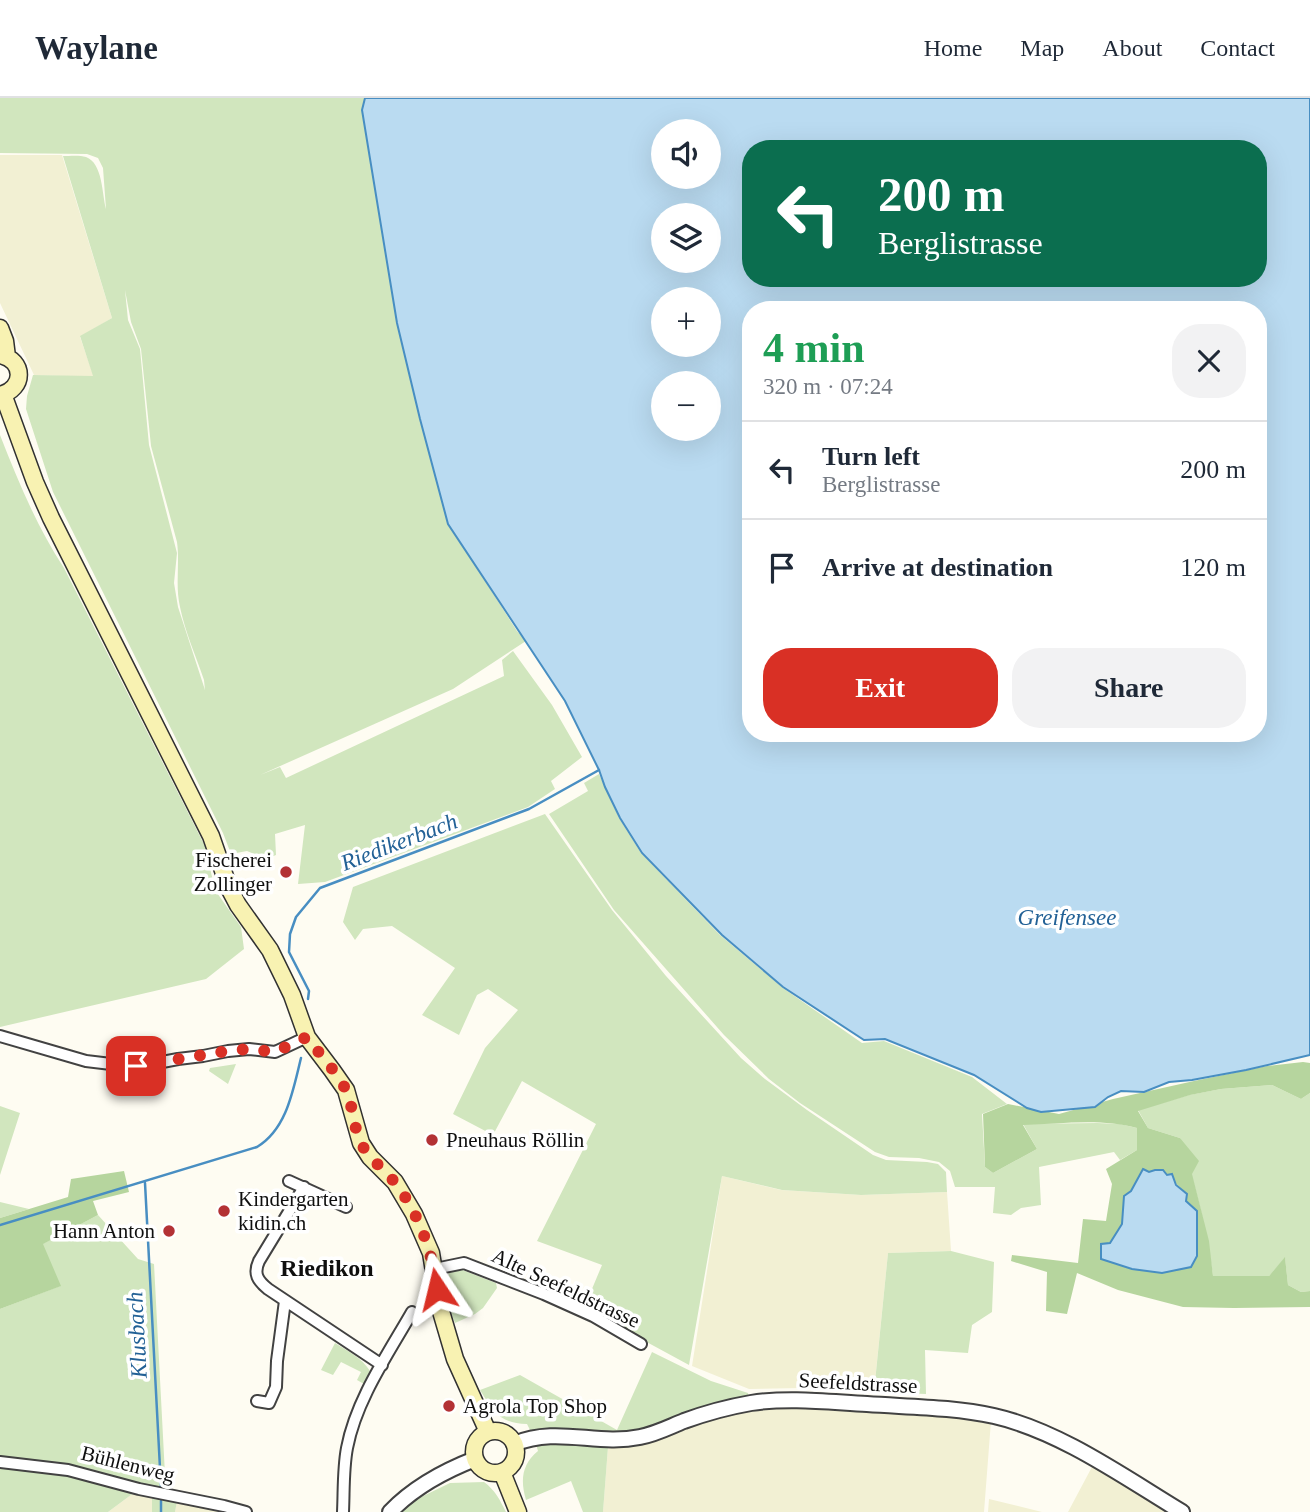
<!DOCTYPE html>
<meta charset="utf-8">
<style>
:root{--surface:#fff;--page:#f2f2f3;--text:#1f2937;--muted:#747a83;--line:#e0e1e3;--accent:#d93025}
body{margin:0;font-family:Georgia,serif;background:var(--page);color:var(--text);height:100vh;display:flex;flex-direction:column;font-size:26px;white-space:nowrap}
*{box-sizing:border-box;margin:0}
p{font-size:23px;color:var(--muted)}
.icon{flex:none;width:38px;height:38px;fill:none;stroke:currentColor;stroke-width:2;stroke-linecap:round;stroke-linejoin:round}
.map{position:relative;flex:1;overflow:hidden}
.sheet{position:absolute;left:742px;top:203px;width:525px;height:441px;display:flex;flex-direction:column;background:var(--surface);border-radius:28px;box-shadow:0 7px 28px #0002}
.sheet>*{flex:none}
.guide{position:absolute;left:742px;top:42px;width:525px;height:147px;border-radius:28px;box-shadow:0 7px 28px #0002;background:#0b6e4f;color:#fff;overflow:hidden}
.controls{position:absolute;left:651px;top:21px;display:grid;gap:14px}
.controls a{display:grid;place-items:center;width:70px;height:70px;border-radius:50%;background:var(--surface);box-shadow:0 7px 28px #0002;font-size:35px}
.pin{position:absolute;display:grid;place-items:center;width:60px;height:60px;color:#fff;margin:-30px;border-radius:14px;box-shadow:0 4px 10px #0006}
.me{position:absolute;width:77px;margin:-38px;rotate:350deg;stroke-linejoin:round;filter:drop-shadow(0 0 5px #0008)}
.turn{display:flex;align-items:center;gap:24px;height:147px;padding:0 21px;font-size:32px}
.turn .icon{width:91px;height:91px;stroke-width:2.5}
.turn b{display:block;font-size:49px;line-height:60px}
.round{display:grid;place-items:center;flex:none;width:74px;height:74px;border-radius:28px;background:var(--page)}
.headline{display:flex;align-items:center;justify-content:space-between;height:119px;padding:0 21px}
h1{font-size:42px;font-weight:600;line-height:52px;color:#1e9e55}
.cta{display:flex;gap:14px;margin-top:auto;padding:14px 21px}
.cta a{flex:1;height:80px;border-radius:28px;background:var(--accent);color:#fff;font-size:28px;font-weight:600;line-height:80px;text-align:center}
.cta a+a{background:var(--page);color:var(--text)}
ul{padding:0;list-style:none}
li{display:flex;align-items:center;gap:21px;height:98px;padding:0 21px;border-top:2px solid var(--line)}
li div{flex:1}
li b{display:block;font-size:26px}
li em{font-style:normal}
header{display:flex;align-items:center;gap:42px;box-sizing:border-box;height:98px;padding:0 35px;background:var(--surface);border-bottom:2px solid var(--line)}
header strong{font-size:33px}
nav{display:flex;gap:38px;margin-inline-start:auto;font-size:24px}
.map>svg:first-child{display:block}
.farmland{fill:#f2f0d3}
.green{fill:#d1e6be;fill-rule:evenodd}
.forest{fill:#b6d59e;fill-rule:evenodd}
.water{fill:#badbf1;stroke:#488ec2;stroke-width:2;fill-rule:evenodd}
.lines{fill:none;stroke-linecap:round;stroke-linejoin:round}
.stream{stroke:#488ec2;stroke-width:2.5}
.minor-casing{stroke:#424242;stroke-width:14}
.tertiary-casing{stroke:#424242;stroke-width:18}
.secondary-casing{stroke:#313131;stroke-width:19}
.minor{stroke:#fff;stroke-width:10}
.tertiary{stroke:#fff;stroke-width:14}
.secondary{stroke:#f8f2b2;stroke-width:16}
.route{stroke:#d93025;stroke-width:12;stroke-dasharray:0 21.6}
.poi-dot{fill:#b33235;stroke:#fff;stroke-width:2.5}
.labels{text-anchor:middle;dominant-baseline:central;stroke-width:7;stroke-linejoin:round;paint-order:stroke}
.poi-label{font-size:21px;fill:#0f0f0f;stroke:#fff;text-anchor:start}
.street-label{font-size:21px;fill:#0f0f0f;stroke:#fff}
.water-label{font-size:23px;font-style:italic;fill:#226196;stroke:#fff}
.quarter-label{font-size:24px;font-weight:bold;fill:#0f0f0f;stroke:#fff}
</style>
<header>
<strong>Waylane</strong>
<nav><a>Home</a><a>Map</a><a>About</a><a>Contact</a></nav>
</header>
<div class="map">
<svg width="1310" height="1414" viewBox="0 0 1310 1414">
<rect width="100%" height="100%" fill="#fefcf2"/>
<path class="farmland" d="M0 57H62L112 220 80 239 94 279 34 277 0 205Z
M722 1078 781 1092 861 1097 947 1094 951 1153 888 1155 874 1293 801 1290 749 1291 692 1268Z
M792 1308 935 1316 991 1323 984 1414H603L608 1349 638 1345 706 1321 754 1310Z
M1093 1367 1171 1414H1068Z
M139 1391 152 1393V1414H108Z
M178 1398 246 1414H175Z
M989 1401 1042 1414H988Z"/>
<path class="green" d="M0 0H365L362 12 397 225 420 321 448 425 517 533 526 543 453 591 260 677 280 669 286 680 504 578 502 562 513 553 552 607 582 659 551 683 555 691 528 709 325 784 298 786 305 727 275 736 276 757 266 761 247 753 231 756 223 735 53 394 26 311 27 298 33 277 93 278 80 238 112 220 63 58C70 58 80 57 86 59 103 65 102 97 106 111L103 70 98 60 87 56 0 55ZM125 192 131 224 141 251 151 348 177 444C180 466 175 487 180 509 185 534 196 558 204 582L205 592 178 509 174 485 177 455 149 347 140 251 128 222Z
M0 337C18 383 37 429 64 470L205 748 215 792 241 829 244 851 206 881 0 929Z
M599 676 619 720 641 755 720 837 783 890 862 945 884 943 972 979 1007 1006 982 1016 985 1069 993 1075 1037 1051 1023 1026 1097 1025 1120 1026 1137 1030V1052L1120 1062 1114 1054 1039 1069 1041 1107 1021 1110 1011 1117 993 1115 995 1089H955L950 1073 939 1064 919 1060 889 1059 875 1054 800 1005 769 981 724 937 614 812 549 716 588 693 584 685Z
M545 716 612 812 666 878 741 960 765 981 807 1012 873 1057 886 1062 927 1064 938 1066 946 1074 947 1094 861 1097 782 1092 722 1078 689 1267 584 1210 602 1167 537 1143 596 1026 522 983 493 1037 453 1016 485 950 518 912 488 891 477 897 459 937 422 917 455 870 392 828 363 831 355 842 343 824 353 789Z
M236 966 228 986 209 973 210 970Z
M1272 987 1301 1001 1310 995V1193L1301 1194 1288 1187 1285 1160 1269 1178H1213C1207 1131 1195 1085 1180 1040L1148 1030 1138 1012 1189 997 1221 991Z
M0 1008 20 1015 0 1077Z
M0 1104 29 1111 0 1120Z
M98 1117 138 1161 154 1166 166 1396 178 1398 175 1414H152V1393L139 1391 108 1414H0V1211L60 1188 42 1146Z
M951 1153 994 1164 992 1214 972 1227 968 1255 925 1252 926 1296 874 1294 888 1155Z
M460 1171 496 1185 497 1190 483 1210 475 1216 455 1225C449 1210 442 1190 449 1175Z
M335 1245C348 1253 362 1260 370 1273L364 1286 357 1282 361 1274 341 1264 333 1277 321 1272Z
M652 1254 711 1283 748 1295 749 1301 635 1336 603 1337 558 1332H530L527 1326C499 1325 494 1314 480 1292L520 1277 617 1332Z
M557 1344 608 1349 603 1414H583L571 1383 526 1402C520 1382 522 1366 538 1353L536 1346Z
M484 1384C495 1392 500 1402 506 1414H402L417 1401 450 1385Z"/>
<path class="forest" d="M1303 964 1310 965V995L1301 1001 1272 987 1221 991 1190 997 1138 1013 1148 1030 1180 1040 1199 1063 1192 1076 1209 1143 1213 1178H1269L1285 1159 1288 1187 1301 1194 1310 1193V1209L1234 1210 1183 1209 1118 1192 1077 1175 1067 1216 1046 1213 1047 1174 1011 1163 1012 1157 1078 1165 1083 1121 1106 1123 1112 1086 1106 1071 1137 1052V1030C1101 1020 1061 1026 1023 1027L1037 1051 993 1075 985 1069 983 1016 1008 1006 1059 1016 1113 1001 1194 983 1267 968ZM1143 1071 1149 1074 1155 1072 1167 1077 1187 1096 1186 1103 1101 1161V1146L1110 1145 1122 1126 1124 1098 1131 1093Z
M124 1073 129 1094 93 1103 98 1117 43 1146 61 1188 0 1211V1120L68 1099 71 1081Z"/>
<path class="water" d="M365 0H1310V957L1246 972 1192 982 1169 984 1144 994 1121 993 1108 999 1095 1009 1041 1014 1027 1010 974 977 885 941 864 942 783 889 722 837 642 755 620 720 605 689 599 672 565 603 448 426 420 321 397 225 362 12ZM663 33H709V79H663ZM751 51H1258V180H751ZM663 117H709V163H663ZM663 201H709V247H663ZM751 212H1258V635H751ZM663 285H709V331H663Z
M1143 1071 1149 1074 1155 1072H1163L1167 1077 1172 1076 1176 1087 1187 1096 1186 1103 1197 1113V1158L1191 1169 1162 1175 1132 1171 1101 1161V1146L1110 1145 1122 1126 1124 1098 1131 1093Z"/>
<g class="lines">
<path class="stream" d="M308 901 309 893 289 854 290 836 296 819 320 790 529 711 599 672
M145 1085 161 1389
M0 1127 257 1049C287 1031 293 992 301 960
M161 1403V1414"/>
<g class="minor-casing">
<path id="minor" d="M0 938 86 963 136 969 178 961 203 958 228 953 249 951 275 954 307 939
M289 1083 346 1109
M304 1089 259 1163C253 1176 258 1183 268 1191L382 1267
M435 1171 464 1165 544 1196 593 1218 641 1246
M257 1303 269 1305 276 1289 277 1263 285 1203
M0 1364 68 1372 139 1391 224 1408 246 1414
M343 1414C344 1393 343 1371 347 1350 356 1302 388 1256 412 1214"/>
</g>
<g class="tertiary-casing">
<path id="tertiary" d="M514 1346C558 1328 596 1348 640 1339 656 1336 669 1329 684 1323 706 1315 728 1309 751 1305 789 1299 829 1304 867 1306 909 1309 953 1309 994 1318 1060 1333 1124 1379 1182 1414
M390 1414C414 1389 444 1373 475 1361"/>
</g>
<g class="secondary-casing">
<path id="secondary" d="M0 230 5 243 7 259
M0 257C25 262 25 291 0 297
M3 296 35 384 51 420 211 738 229 790 238 807 270 852 292 897 307 939 332 972 346 992 361 1045 370 1059 395 1084 414 1116 431 1155 440 1210 455 1261 488 1334
M474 1354a21 21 0 1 1 42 0a21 21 0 1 1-42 0Z
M502 1374 518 1414"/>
</g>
<use href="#minor" class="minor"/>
<use href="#tertiary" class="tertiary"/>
<use href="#secondary" class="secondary"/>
</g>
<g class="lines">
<path class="route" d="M136 968 228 953 249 951 275 954 307 939C320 957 336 973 346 992 354 1010 353 1032 363 1049 372 1063 386 1073 396 1086 419 1116 432 1153 437 1191"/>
</g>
<g class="poi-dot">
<circle cx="286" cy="774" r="7"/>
<circle cx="432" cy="1042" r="7"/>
<circle cx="224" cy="1113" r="7"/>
<circle cx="169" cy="1133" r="7"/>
<circle cx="449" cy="1308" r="7"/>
</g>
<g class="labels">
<g class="poi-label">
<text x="272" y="762" text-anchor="end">Fischerei<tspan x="272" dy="24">Zollinger</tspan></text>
<text x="446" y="1042">Pneuhaus Röllin</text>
<text x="238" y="1101">Kindergarten<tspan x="238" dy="24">kidin.ch</tspan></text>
<text x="155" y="1133" text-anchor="end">Hann Anton</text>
<text x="463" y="1308">Agrola Top Shop</text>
</g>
<g class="street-label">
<text transform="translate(566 1190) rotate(25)">Alte Seefeldstrasse</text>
<text transform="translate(858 1285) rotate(3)">Seefeldstrasse</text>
<text transform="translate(128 1366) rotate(14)">Bühlenweg</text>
</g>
<g class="water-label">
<text transform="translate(399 744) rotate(-21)">Riedikerbach</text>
<text x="1067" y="819">Greifensee</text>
<text transform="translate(137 1237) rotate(-93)">Klusbach</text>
</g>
<g class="quarter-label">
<text x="327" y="1170">Riedikon</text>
</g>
</g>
</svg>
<div class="controls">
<a><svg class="icon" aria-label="sound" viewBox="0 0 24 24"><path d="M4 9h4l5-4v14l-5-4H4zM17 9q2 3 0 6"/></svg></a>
<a><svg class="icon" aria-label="layers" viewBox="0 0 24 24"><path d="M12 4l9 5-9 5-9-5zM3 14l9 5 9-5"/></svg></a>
<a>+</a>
<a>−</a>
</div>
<div class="pin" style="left:136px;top:968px;background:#d93025"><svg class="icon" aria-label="arrive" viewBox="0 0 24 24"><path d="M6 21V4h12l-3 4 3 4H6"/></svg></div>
<svg class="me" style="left:437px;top:1191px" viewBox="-20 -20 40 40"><path d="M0-17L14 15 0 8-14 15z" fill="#d93025" stroke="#fff" stroke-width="4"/></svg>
<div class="guide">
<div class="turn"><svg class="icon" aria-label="left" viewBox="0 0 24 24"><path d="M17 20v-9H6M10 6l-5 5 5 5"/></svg><div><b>200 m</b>Berglistrasse</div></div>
</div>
<section class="sheet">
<div class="headline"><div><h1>4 min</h1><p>320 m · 07:24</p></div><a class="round"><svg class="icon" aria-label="close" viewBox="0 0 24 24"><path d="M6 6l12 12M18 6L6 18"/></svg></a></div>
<ul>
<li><svg class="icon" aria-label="left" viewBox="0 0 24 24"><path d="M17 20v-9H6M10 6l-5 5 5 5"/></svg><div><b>Turn left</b><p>Berglistrasse</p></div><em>200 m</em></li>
<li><svg class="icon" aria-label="arrive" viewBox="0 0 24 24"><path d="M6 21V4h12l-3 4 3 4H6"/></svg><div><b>Arrive at destination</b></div><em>120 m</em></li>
</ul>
<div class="cta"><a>Exit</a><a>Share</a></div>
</section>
</div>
